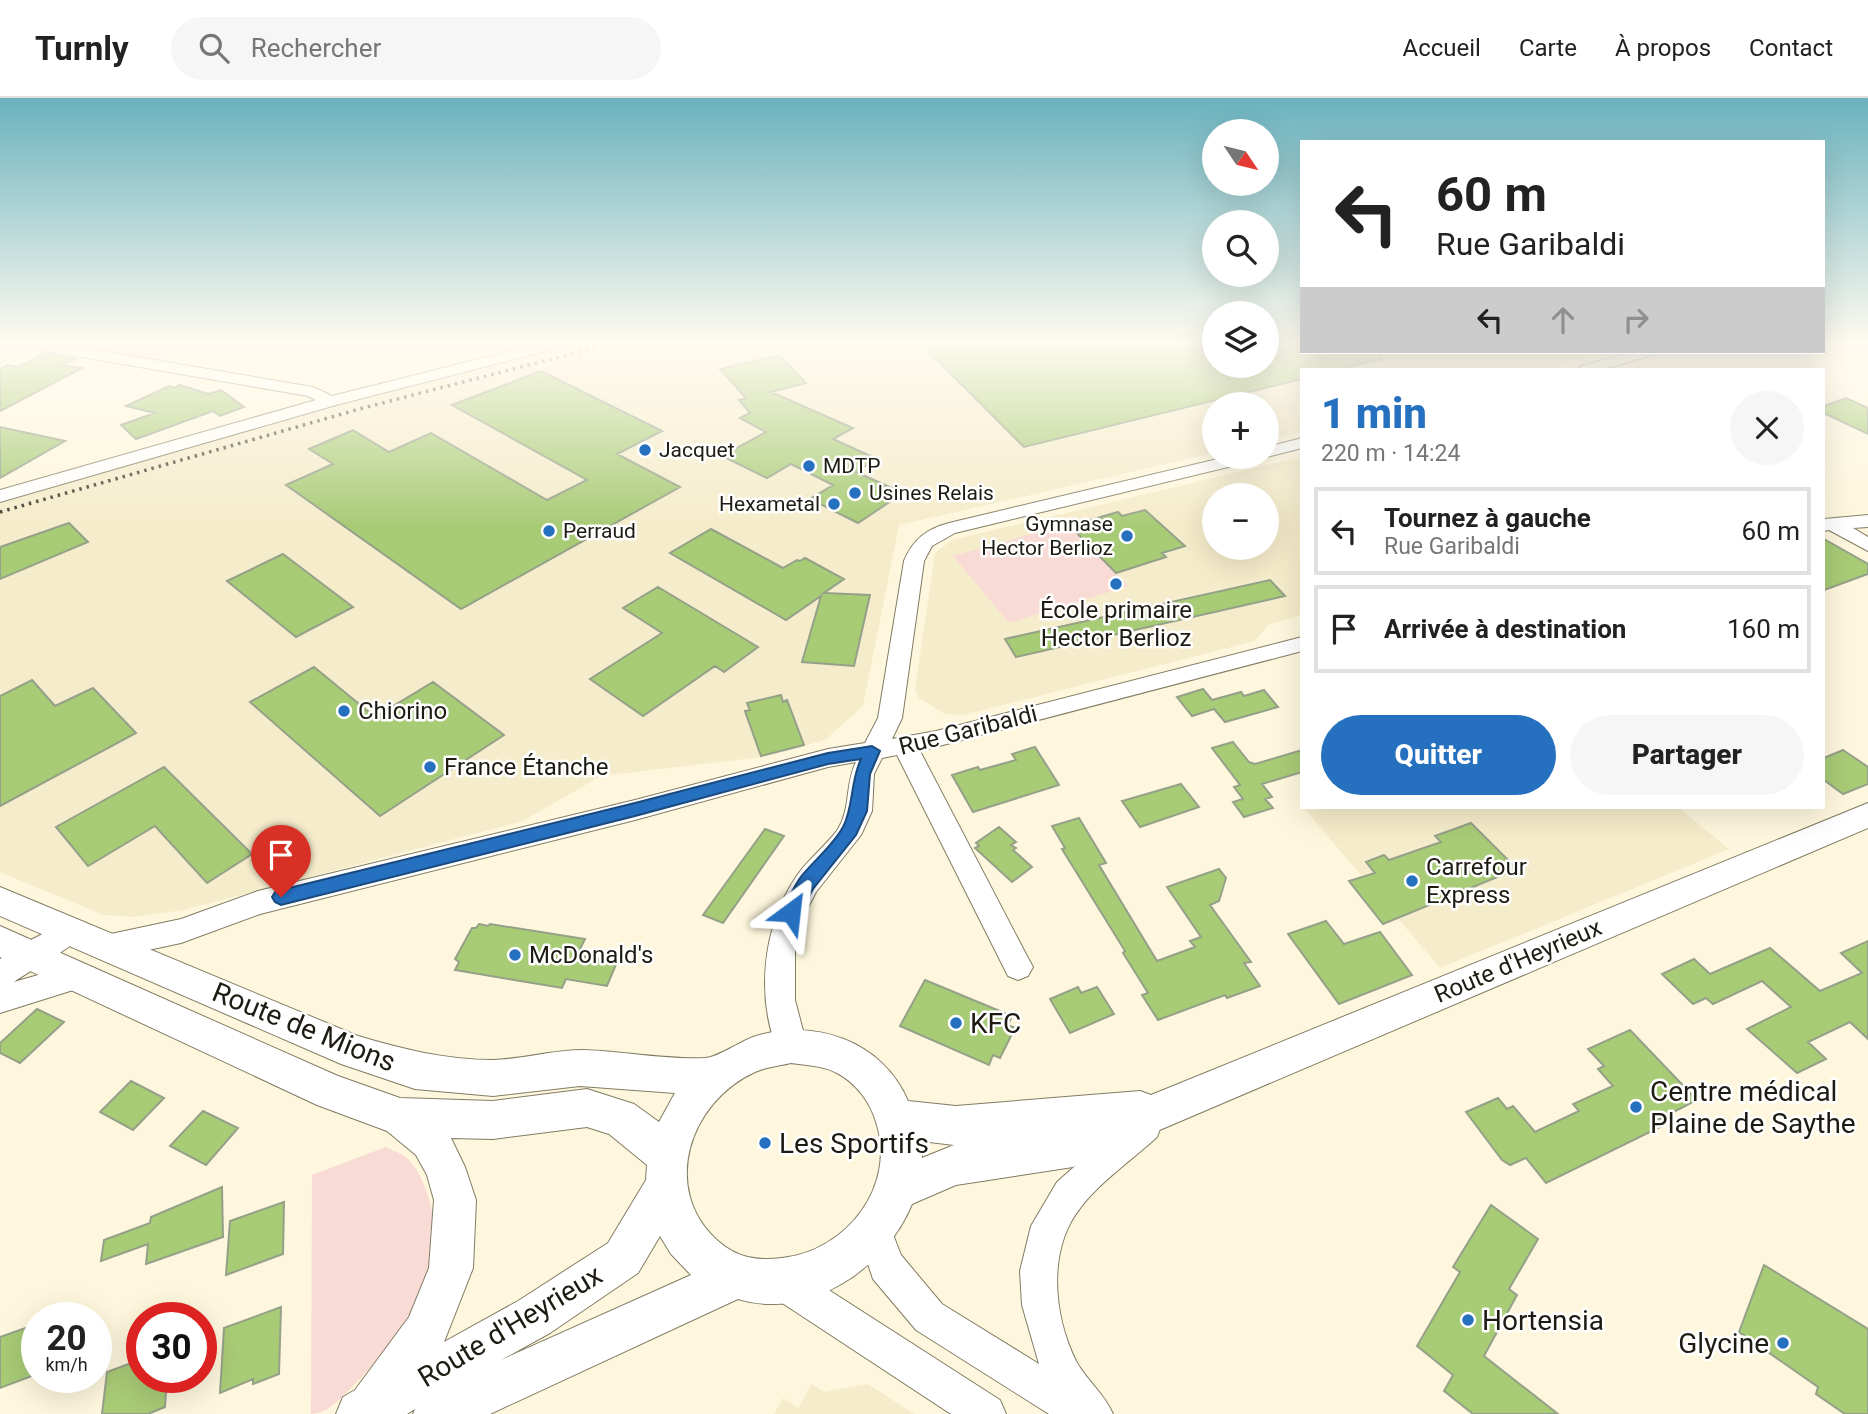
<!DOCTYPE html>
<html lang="fr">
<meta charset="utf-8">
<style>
:root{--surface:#fff;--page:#f6f6f6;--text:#222;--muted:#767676;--line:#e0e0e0;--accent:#2670c0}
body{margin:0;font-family:Roboto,sans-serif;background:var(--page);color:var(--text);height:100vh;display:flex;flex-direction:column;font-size:26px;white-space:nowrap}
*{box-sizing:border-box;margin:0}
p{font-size:23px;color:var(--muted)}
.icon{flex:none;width:38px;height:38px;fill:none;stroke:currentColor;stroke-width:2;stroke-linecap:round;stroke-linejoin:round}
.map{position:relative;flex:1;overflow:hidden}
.drawer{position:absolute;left:1300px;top:270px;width:525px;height:441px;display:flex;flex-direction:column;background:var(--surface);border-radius:0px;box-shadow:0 7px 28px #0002}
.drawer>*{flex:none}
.banner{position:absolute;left:1300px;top:42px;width:525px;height:214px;border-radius:0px;box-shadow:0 7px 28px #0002;background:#fff;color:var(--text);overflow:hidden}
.needle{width:46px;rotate:125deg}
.controls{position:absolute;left:1202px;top:21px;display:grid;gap:14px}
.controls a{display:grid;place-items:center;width:77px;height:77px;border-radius:50%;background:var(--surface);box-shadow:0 7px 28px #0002;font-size:35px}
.speed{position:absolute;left:21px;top:1204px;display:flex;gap:14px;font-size:35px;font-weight:700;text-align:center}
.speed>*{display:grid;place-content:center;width:91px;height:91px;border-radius:50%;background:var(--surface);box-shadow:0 7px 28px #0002;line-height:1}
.speed small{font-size:18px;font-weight:400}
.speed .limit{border:10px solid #d22;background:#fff;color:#111}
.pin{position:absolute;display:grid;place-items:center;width:60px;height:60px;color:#fff;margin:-72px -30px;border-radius:50% 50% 50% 0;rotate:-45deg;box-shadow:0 0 7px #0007}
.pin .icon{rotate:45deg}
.me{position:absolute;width:77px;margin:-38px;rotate:30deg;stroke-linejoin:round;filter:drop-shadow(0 0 5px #0008)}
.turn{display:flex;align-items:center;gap:24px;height:147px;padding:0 21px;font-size:32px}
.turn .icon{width:91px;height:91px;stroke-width:2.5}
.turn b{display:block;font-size:49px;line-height:60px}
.lanes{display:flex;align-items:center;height:66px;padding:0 21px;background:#0003;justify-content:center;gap:35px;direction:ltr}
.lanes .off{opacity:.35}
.round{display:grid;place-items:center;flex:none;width:74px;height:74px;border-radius:37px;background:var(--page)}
.head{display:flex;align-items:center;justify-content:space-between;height:119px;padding:0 21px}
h1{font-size:42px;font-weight:800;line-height:52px;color:var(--accent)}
.button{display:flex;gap:14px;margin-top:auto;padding:14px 21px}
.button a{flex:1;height:80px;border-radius:42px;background:var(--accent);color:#fff;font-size:28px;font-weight:800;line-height:80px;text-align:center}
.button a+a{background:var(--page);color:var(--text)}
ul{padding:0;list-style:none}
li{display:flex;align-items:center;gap:21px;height:88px;margin:0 14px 10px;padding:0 7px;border:4px solid var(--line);border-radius:0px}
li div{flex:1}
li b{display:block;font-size:26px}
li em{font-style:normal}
header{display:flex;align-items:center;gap:42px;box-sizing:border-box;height:98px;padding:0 35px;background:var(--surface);border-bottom:2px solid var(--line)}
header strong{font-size:33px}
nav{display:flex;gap:38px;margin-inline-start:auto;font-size:24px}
.search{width:490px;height:63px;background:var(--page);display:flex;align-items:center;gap:18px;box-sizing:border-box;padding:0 24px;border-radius:38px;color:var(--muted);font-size:26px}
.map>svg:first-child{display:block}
.built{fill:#f5eccb;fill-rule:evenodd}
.green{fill:#f9dbd5}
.building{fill:#a8cb76;stroke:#95a089;stroke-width:2}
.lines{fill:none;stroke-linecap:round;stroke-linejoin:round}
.minor-casing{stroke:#827c64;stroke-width:2}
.major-casing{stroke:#827c64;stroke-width:2}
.minor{fill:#fff;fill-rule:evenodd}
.major{fill:#fff;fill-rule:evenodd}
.rail{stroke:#3d3a2e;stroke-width:3.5;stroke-dasharray:2.5 5;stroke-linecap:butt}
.route{fill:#2670c0;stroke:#19497d;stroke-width:2}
.poi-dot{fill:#2670c0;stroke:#fff;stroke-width:2.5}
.labels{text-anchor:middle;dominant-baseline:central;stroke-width:5;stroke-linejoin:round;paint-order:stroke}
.far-poi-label{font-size:21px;fill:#1d1b12;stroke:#fff;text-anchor:start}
.poi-label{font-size:24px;fill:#1d1b12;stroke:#fff;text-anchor:start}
.street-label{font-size:24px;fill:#1d1b12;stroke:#fff}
.near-poi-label{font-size:28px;fill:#1d1b12;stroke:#fff;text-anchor:start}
.near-street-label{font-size:28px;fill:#1d1b12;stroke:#fff}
</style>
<header>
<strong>Turnly</strong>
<div class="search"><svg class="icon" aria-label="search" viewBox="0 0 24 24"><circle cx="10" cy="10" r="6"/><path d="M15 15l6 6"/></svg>Rechercher</div>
<nav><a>Accueil</a><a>Carte</a><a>À propos</a><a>Contact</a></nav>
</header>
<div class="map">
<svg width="1868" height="1316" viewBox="0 0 1868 1316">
<rect width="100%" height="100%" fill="#fef7dd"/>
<path class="built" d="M583 245H1214V268H1267V245H1302V254H1609L1547 271H1302V334L1267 342V306H1214V355L899 427 863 608 825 642 762 659 601 678 523 723 183 812 135 819 104 817 0 774V405L319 313Z
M1302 359V517L1268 527 1255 543 964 617 945 616 919 600 915 591 935 455 952 442ZM1214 397H1267V450H1214Z
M1303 709H1678L1729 751 1440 870Z
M812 1286 824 1294 868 1286 914 1316H774L783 1300 798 1310Z"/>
<path class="green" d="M135 245H203L156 264 109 255Z
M1067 426 1129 488 1009 525 953 458Z
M386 1049C393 1053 404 1056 409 1062 418 1071 423 1084 427 1095 452 1166 402 1239 354 1287 343 1298 328 1316 311 1316L312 1077Z"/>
<path class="building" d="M920 245H1214V268H1267V245H1302V254H1382V261L1340 271H1302V281L1024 349Z
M46 255 75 261 62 267 82 270 0 313V271L8 267 18 269Z
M779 257 806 285 771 294 853 330 833 341 877 361 856 374 903 395 858 425 810 401 833 387 791 366 767 380 722 358 766 334 740 320 750 315 739 302 746 300 720 271Z
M541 273 662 333 617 356 680 389 461 511 286 387 333 366 309 351 353 332 389 354 431 335 547 402 587 382 452 307Z
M180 287 208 296 221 292 244 309 220 318 213 313 136 341 121 327 155 315 126 308 169 288 174 290Z
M1846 300 1868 310V336L1824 315V308Z
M0 329 65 343 0 380Z
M1145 412 1185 448 1162 455 1166 459 1116 475 1070 428 1118 414 1122 418Z
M69 425 88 444 0 481V449Z
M711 431 783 470 797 462 800 463 805 460 844 481 824 495 870 497 854 568 802 564 821 498 786 522 670 455Z
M1824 441 1868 466V476L1824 492Z
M283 456 353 509 296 539 227 483Z
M1270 482 1285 498 1016 559 1005 541Z
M658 489 758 549 724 574 715 568 643 618 590 581 662 535 623 510Z
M314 569 375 619 433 584 504 637 380 718 250 604Z
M32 582 55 608 93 590 136 635 0 708V598Z
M1203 591 1212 602 1241 594 1244 598 1264 592 1278 609 1225 624 1214 611 1192 618 1177 599Z
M781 597 783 604 787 602 804 647 761 658 745 613 750 612 747 605Z
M1233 644 1249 664 1255 666 1302 652V674L1262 686 1272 699 1265 701 1273 710 1244 719 1233 704 1243 701 1234 689 1240 687 1212 650Z
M1035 649 1059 687 973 714 952 677 978 669 980 672 1016 662 1012 656Z
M1843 652 1868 669V686L1843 696 1824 682V660Z
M164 669 252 756 207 785 155 728 88 768 56 729Z
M1181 686 1199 709 1140 729 1122 703Z
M1079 720 1106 765 1099 767 1157 863 1195 849 1190 843 1201 839 1167 789 1219 771 1226 780 1219 803 1210 807 1251 864 1244 865 1260 888 1227 900 1225 897 1158 922 1142 897 1148 895 1123 855 1125 853 1062 751 1065 750 1052 728Z
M1471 725 1517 771 1383 826 1349 783 1375 775 1366 764 1384 757 1389 762 1441 744 1435 738Z
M999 729 1016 744 1011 747 1016 750 1013 752 1032 769 1012 784 975 750 979 748 976 745Z
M765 731 784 738 723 825 703 817Z
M1326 823 1344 846 1380 834 1412 877 1339 906 1288 836Z
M479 826 488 828 490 826 585 841 577 857 617 864 607 888 566 881 562 890 455 872 459 864 455 861 472 830H476Z
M1868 843V941L1850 924 1808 944 1826 961 1797 975 1747 931 1791 909 1762 883 1713 906 1706 900 1693 906 1662 876 1694 861 1710 876 1770 850 1820 893 1862 875 1841 855Z
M925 882 1012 918 1008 927 1015 930 1000 960 993 957 989 967 900 928Z
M1078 889 1081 895 1097 889 1114 916 1070 935 1050 901Z
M37 911 64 924 20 965 0 955V945Z
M1630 932 1697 1002 1654 1024 1660 1029 1546 1085 1526 1060 1510 1067 1502 1062 1466 1014 1498 1000 1507 1011 1513 1008 1535 1034 1579 1013 1573 1006 1613 988 1598 971 1604 968 1588 951Z
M131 983 164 1000 133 1032 100 1014Z
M203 1013 238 1030 206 1067 170 1048Z
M222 1089 223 1139 146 1166 148 1146 101 1163 104 1142 150 1125 151 1119Z
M284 1104 283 1156 226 1177 230 1123Z
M1491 1107 1538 1141 1509 1191 1517 1197 1484 1258 1558 1316H1473L1444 1293 1453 1277 1417 1248 1460 1174 1453 1169Z
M1764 1167 1868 1231V1316H1845L1816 1296 1818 1289 1739 1234Z
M281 1209 279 1276 253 1286V1281L220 1295 224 1230Z
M37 1226V1276L0 1290V1239Z
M142 1261V1279H167L165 1309 148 1316H102L107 1274Z"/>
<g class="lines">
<g class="minor-casing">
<path id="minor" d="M35 245H55L313 289 332 298 543 245H568L565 248 336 307 0 404V392L316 302 308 298 41 252 36 250Z
M1632 254H1656L1653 257 1604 271H1579L1581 268Z
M1302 340V350L1267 359H1265H1267V349Z
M1226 359H1256L1253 363 955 435 932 448 924 463 902 620 892 641 936 633 1302 539V553L920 653 1028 860 1033 869 1028 878 1018 882 1008 878 897 657 882 660 874 676 872 713 861 737 816 794 805 815 795 854V902L807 948 802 958 791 962 780 958C755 902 762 830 796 779 808 761 826 748 838 731 851 710 845 685 856 664L828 669 635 722 260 816 181 845 106 861 96 858 92 849 96 840 106 837 181 821 258 793 635 702 828 651 865 645 878 620 904 463C913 441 927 431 949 425Z
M1868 417V429L1853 430 1868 439V453L1829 432 1824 433V421Z
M70 822 80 825 84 834C77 848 30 872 14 884L76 866 86 870 91 879 86 888 0 915V861L19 848Z
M1145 1012 1157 1017 1161 1028 1157 1039C1134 1060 1099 1085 1081 1109 1047 1151 1053 1216 1076 1263 1086 1282 1104 1295 1113 1316H1049L916 1232 873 1181 857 1133 863 1121 875 1115 887 1121 901 1157 942 1206 1039 1266 1022 1207 1020 1173 1031 1128 1057 1084 1133 1017Z
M783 1166 796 1171 1000 1302 1006 1316H951L770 1197 765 1184 770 1171Z"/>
</g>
<g class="major-casing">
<path id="major" d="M1868 705V730L1087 1063 1073 1069 956 1087 912 1106C886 1170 809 1223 738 1201L490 1316H413L415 1311 407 1316H336L343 1299 355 1292 409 1219 429 1170 434 1102 427 1077 416 1057 387 1033 317 1007 0 859V828L338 978 400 1000 493 1003 587 991 634 1006 659 1024 675 995 580 988 493 998 415 991 341 966 0 818V789L358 938C402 951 446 962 493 962 523 961 553 952 583 952 623 953 664 962 705 960 716 960 740 944 753 939 813 919 883 943 908 1003L956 1008 1140 993 1151 997ZM791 965C806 967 824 968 837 975 856 985 870 1004 876 1024 897 1088 847 1153 782 1160 757 1163 737 1160 718 1143 660 1092 689 1004 755 974 766 969 779 968 791 965ZM587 1029 609 1036 647 1067 646 1082 608 1145 518 1203 444 1244 473 1170 476 1102 465 1069 451 1040 493 1041ZM921 1043 954 1047 922 1060ZM660 1138 671 1156 691 1177 501 1262 550 1235 638 1175Z"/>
</g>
<use href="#minor" class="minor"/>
<use href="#major" class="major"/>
<path class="rail" d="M0 414 363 310 613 245"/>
</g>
<linearGradient id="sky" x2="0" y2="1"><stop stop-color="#6ab2be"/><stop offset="0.57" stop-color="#fffbf0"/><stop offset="1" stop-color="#fffbf0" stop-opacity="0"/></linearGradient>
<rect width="1868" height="429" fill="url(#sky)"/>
<path class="route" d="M872 648 880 653 870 676 867 713 856 737 813 791 797 820 791 822 784 820 782 814C787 803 793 791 800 780 813 763 832 749 843 729 854 708 850 684 861 661L828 666 635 718 281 807 275 804 272 799 275 794 281 792 635 705 828 655Z"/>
<g class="poi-dot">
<circle cx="645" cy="352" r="7"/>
<circle cx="809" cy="368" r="7"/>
<circle cx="855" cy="395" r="7"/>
<circle cx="834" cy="406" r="7"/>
<circle cx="549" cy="433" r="7"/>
<circle cx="1127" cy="438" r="7"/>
<circle cx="1116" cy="486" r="7"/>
<circle cx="344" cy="613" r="7"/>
<circle cx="430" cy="669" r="7"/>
<circle cx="1412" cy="783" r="7"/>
<circle cx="515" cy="857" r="7"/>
<circle cx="956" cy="925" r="7"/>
<circle cx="1636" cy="1009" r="7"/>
<circle cx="765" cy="1045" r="7"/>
<circle cx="1468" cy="1222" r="7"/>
<circle cx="1783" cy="1245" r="7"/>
</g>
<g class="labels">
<g class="far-poi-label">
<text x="659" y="352">Jacquet</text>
<text x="823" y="368">MDTP</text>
<text x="869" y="395">Usines Relais</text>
<text x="820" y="406" text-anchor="end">Hexametal</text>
<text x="1113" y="426" text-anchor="end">Gymnase<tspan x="1113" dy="24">Hector Berlioz</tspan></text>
<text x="563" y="433">Perraud</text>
</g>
<g class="poi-label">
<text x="1116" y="512" text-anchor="middle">École primaire<tspan x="1116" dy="28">Hector Berlioz</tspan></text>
<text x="358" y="613">Chiorino</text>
<text x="444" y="669">France Étanche</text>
<text x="1426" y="769">Carrefour<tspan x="1426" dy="28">Express</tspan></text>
<text x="529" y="857">McDonald's</text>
</g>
<g class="street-label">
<text transform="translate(968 632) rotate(-14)">Rue Garibaldi</text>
<text transform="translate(1518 863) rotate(-23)">Route d'Heyrieux</text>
</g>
<g class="near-poi-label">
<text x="970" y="925">KFC</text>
<text x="1650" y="993">Centre médical<tspan x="1650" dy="32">Plaine de Saythe</tspan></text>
<text x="779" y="1045">Les Sportifs</text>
<text x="1482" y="1222">Hortensia</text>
<text x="1769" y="1245" text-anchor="end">Glycine</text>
</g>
<g class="near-street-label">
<text transform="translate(304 929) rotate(22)">Route de Mions</text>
<text transform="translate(510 1228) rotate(-31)">Route d'Heyrieux</text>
</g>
</g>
</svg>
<div class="controls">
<a><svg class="needle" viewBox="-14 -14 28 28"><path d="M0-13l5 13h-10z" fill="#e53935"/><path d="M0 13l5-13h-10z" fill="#767676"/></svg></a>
<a><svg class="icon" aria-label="search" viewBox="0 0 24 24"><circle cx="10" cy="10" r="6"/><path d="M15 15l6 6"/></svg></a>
<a><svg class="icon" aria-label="layers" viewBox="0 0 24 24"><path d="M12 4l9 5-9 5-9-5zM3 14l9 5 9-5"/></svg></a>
<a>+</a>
<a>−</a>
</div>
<div class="speed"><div>20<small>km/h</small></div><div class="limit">30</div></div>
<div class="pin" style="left:281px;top:799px;background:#d93025"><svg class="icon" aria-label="arrive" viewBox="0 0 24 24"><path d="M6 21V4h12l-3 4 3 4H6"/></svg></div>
<svg class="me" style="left:791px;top:814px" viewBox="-20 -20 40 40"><path d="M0-17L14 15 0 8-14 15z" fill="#2670c0" stroke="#fff" stroke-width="4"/></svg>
<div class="banner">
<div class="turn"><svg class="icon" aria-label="left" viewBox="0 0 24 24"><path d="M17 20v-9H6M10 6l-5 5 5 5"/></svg><div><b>60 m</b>Rue Garibaldi</div></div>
<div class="lanes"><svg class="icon" aria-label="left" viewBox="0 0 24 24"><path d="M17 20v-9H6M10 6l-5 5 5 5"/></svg><svg class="icon off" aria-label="ahead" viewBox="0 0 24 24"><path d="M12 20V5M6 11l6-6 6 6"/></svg><svg class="icon off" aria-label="right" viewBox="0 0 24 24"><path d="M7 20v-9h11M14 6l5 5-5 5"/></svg></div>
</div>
<section class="drawer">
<div class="head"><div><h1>1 min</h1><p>220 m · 14:24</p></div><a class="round"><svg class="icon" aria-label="close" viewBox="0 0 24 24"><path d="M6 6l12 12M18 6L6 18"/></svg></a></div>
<ul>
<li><svg class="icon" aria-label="left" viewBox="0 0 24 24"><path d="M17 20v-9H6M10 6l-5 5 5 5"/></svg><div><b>Tournez à gauche</b><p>Rue Garibaldi</p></div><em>60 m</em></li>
<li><svg class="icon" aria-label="arrive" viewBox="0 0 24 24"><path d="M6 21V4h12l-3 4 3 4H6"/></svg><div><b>Arrivée à destination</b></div><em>160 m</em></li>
</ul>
<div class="button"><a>Quitter</a><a>Partager</a></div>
</section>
</div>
